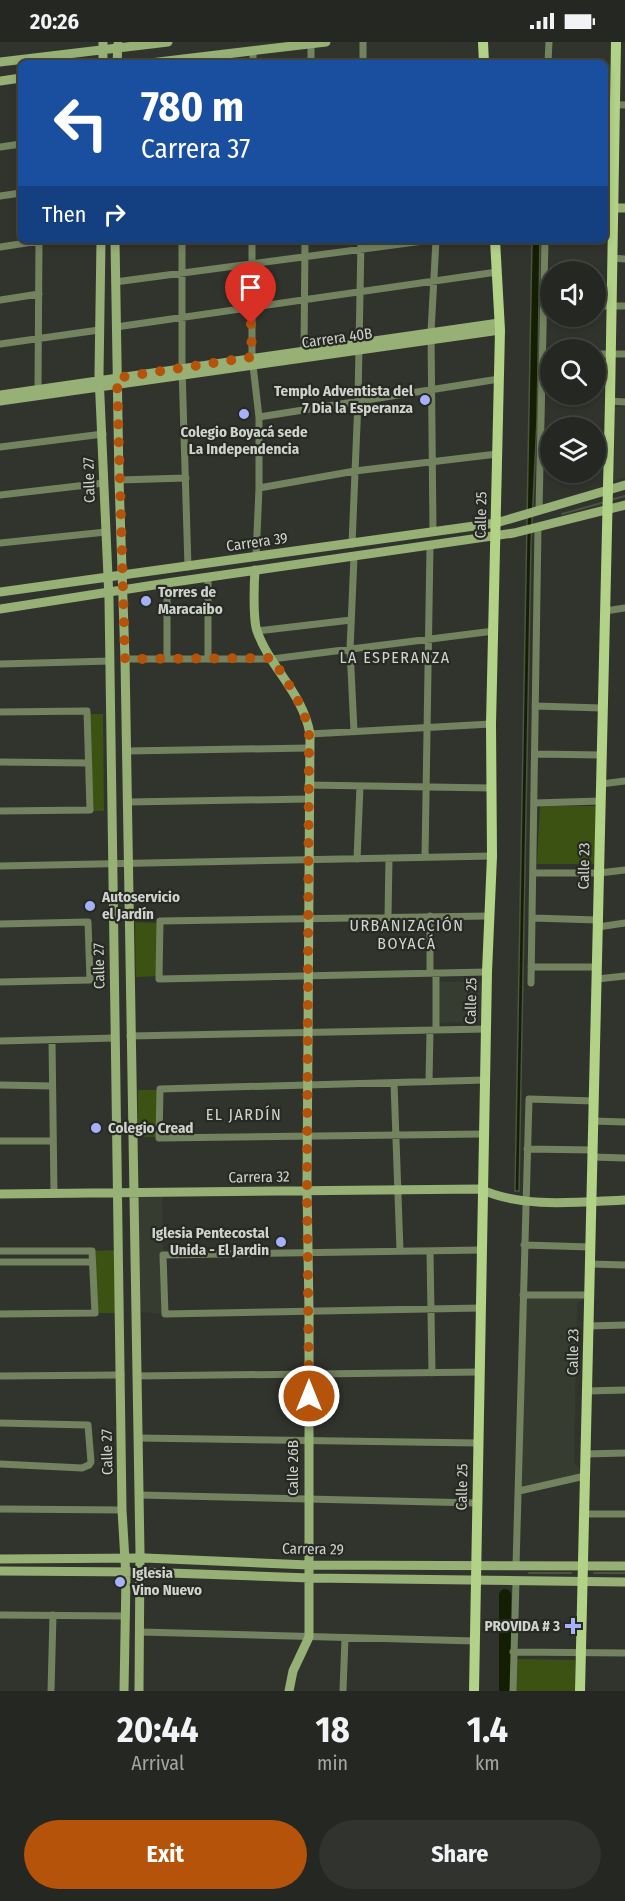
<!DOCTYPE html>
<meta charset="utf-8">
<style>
:root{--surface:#252722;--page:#31332f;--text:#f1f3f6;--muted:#a3a5a5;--line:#424440;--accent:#b45309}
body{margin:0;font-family:"Fira Sans Condensed",sans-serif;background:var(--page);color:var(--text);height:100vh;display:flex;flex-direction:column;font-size:22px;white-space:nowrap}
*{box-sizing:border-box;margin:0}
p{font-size:20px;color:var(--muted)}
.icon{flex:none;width:33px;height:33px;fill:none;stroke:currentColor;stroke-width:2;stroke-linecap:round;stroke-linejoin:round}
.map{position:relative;height:1649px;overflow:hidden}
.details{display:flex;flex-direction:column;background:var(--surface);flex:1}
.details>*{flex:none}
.banner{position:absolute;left:18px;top:18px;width:590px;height:183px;border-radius:9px;box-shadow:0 3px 9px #0003,0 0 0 2px var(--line);background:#1a4fa0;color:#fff;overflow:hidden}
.controls{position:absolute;left:540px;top:219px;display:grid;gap:12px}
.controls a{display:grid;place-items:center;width:66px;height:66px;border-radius:50%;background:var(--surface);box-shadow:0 3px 9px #0003,0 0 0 2px var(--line);font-size:30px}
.pin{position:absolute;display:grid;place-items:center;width:51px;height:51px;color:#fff;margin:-62px -26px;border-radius:50% 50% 50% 0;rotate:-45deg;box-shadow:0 0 6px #0007}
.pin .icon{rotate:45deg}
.me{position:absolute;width:66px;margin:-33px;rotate:0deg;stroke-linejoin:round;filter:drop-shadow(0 0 4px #0008)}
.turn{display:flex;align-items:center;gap:21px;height:126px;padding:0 24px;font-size:27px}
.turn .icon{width:78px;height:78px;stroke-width:2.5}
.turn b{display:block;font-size:42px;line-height:51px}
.then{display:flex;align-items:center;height:57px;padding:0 24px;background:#0003;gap:12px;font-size:22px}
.eta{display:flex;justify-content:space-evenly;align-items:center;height:102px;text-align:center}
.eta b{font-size:36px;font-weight:700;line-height:42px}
.cta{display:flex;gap:12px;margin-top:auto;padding:12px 24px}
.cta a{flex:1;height:69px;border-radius:36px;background:var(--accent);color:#fff;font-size:24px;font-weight:700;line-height:69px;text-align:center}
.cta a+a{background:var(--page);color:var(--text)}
.status{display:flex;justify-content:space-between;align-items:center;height:42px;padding:0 30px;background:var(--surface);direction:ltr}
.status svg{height:16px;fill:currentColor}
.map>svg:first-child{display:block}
.built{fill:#363c2f}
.green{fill:#3b5213}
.water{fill:#131e03;stroke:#4c5440;stroke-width:1.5}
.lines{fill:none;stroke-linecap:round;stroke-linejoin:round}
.stream{stroke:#4c5440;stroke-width:2}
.river{stroke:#131e03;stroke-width:12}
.street{stroke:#73835f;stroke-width:7}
.secondary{stroke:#97b076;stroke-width:9}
.primary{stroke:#b2d287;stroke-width:10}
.route{stroke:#b45309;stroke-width:10;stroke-dasharray:0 18}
.poi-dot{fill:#a6b1fc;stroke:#272a23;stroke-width:2}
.labels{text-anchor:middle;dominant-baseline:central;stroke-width:4.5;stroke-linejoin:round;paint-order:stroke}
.street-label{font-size:15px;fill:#d0d2cd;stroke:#272a23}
.poi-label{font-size:15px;font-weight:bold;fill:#d0d2cd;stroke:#272a23;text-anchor:start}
.neighbourhood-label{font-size:16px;letter-spacing:1.5px;fill:#d0d2cd;stroke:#272a23}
</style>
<div class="status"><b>20:26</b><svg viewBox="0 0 49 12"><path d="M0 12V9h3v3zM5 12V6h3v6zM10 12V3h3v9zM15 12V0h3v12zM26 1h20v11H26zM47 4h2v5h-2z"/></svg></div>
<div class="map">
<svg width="625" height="1649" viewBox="0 0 625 1649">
<rect width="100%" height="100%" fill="#31342d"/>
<path class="built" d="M615 365H625V436L614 439Z
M438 940H481L482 980 438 981Z
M133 1151H162L165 1272 140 1270Z
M523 1253H589L577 1262 574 1420 585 1434 519 1449Z"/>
<path class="green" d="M90 672H103L104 769H92Z
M540 764H596L595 822H537Z
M135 880 158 881 157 934 136 935Z
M138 1048H159L158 1095H138Z
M119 1208 120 1271H95L92 1209Z
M517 1617 575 1618V1649H516Z"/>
<path class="water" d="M532 198H540L537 377 531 502 519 1149H515Z"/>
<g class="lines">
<path class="stream" d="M610 458 625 454
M562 472 605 460
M529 1531H571
M594 1531H625"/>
<path class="river" d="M505 1649V1553"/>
<path class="street" d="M253 9V21
M311 21V0
M363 21V0
M548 21 549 0
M604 62 625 63
M0 105 21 102
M0 154 21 151
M182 198V326L188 525
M252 198V315L259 375V446L256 515
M0 205 46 198
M612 216 625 217
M115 240 431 198
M0 258 39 252
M596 264H625
M116 285 497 230
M0 302 99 288
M304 308 305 198
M596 312H625
M38 347 39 198
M610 359 625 360
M259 375 499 337
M0 405 103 392
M119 438 186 436
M259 446 355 429 497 412
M0 453 104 441
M539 468 545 198
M433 490 431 290 436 198
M0 501 106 490
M352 502 358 359 361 198
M354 515 350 607 354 689
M208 536V617
M167 541V617
M605 569 625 566
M257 589 351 578
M125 617H272L494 589
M0 622 110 619
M535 664 602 666
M0 670 87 669 90 768 0 769
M310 692 491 682
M127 709 308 706
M535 712 602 713
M0 720 88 721
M601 742 625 739
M308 743 492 746
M128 760 308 757
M534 761 601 759
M425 815 430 504
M357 817 360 744
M0 824 492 814
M533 831H599L625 828
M430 874V931
M388 875 389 816
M532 876 598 878
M0 882 88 880 90 938 0 940
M598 885 625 881
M531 925H597
M487 930 159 937 160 879 489 874
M597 937 625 934
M531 941 538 485
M436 988V931
M130 994 486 987
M52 998 54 1152
M0 999 115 996
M429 1040 430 988
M394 1041 400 1209
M0 1043 52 1044
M593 1079 625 1080
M484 1092 159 1096 160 1047 485 1038
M0 1099H53
M527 1107 593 1108
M593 1115 625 1116
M524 1203 590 1205
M0 1209H92L95 1271 0 1272
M430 1209 432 1331
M0 1220H92
M590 1222 625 1223
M523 1253H589
M481 1266 165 1272 163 1213 482 1208
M589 1284 625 1283
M0 1334 121 1333
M137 1334 480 1330
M587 1349 625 1348
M0 1381 88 1383 91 1420 89 1423 82 1426 0 1422
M138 1396 478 1401
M586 1412 625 1411
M519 1449 585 1434
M139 1453 477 1461
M0 1467 122 1468
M584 1472H625
M516 1524 529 1057 594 1059
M0 1573 125 1574
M140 1590 475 1599
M513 1610 625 1611
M51 1649 53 1573
M343 1649 345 1596
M513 1649 516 1539"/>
<path class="secondary" d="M0 20 168 0
M103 21V0
M117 21 118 2
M150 21 326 0
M0 39 21 36
M613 166H625
M101 198 99 333 109 557 122 1468 126 1535 124 1649
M115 198 119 438 125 617 140 1511 139 1649
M0 353 499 281
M0 359 500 288
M255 528C254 542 253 578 257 589 270 626 303 651 310 692L307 1144 309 1269V1595L293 1629 289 1649
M0 550 496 481 625 443
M0 567 167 541 514 491 625 463
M0 1152 480 1147C524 1167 578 1160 625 1158
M0 1517 145 1516 309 1523 625 1524
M0 1529 141 1530 310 1536 625 1540"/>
<path class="primary" d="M483 0 484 21
M474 1649 487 930 492 814 491 682 500 288 495 198
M580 1649 610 359 616 0"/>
</g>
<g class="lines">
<path class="route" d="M251 282 252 315 117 336 125 617 272 616C287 641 305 663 309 692L307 1144 309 1354"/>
</g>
<g class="poi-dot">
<circle cx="425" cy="358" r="6"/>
<circle cx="244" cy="372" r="6"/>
<circle cx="146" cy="559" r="6"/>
<circle cx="90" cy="864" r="6"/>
<circle cx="96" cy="1086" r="6"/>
<circle cx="281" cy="1200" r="6"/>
<circle cx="120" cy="1540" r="6"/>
<path d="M570 1575h6v6h6v6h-6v6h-6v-6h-6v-6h6z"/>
</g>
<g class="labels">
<g class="street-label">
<text transform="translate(337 296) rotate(-8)">Carrera 40B</text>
<text transform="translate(89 438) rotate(-92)">Calle 27</text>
<text transform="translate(481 473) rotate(-89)">Calle 25</text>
<text transform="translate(257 500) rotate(-8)">Carrera 39</text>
<text transform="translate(584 824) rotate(-89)">Calle 23</text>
<text transform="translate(99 924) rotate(-91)">Calle 27</text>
<text transform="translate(471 959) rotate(-89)">Calle 25</text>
<text transform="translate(259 1135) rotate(-1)">Carrera 32</text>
<text transform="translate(573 1310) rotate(-89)">Calle 23</text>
<text transform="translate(107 1410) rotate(-91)">Calle 27</text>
<text transform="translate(293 1426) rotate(-90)">Calle 26B</text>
<text transform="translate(462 1445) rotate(-89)">Calle 25</text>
<text transform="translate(313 1507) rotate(1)">Carrera 29</text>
</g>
<g class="poi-label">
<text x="413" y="349" text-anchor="end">Templo Adventista del<tspan x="413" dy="17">7 Dia la Esperanza</tspan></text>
<text x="244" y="390" text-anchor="middle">Colegio Boyacá sede<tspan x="244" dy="17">La Independencia</tspan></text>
<text x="158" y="550">Torres de<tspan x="158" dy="17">Maracaibo</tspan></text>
<text x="102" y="855">Autoservicio<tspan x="102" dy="17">el Jardín</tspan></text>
<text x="108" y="1086">Colegio Cread</text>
<text x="269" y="1191" text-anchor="end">Iglesia Pentecostal<tspan x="269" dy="17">Unida - El Jardin</tspan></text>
<text x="132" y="1531">Iglesia<tspan x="132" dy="17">Vino Nuevo</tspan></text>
<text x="560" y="1584" text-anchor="end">PROVIDA # 3</text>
</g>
<g class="neighbourhood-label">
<text x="395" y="615">LA ESPERANZA</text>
<text x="407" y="883">URBANIZACIÓN<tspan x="407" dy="18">BOYACÁ</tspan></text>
<text x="244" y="1072">EL JARDÍN</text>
</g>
</g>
</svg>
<div class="controls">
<a><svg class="icon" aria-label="sound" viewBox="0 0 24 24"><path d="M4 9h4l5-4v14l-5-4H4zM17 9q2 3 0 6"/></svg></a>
<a><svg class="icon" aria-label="search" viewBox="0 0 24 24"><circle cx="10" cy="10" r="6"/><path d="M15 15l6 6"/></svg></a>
<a><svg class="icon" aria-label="layers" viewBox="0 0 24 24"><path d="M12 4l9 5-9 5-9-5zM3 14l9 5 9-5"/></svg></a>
</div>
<div class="pin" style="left:251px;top:282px;background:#d93025"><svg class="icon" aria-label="arrive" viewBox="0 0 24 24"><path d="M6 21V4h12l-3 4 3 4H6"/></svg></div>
<svg class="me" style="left:309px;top:1354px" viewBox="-20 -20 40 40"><circle r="17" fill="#b45309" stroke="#fff" stroke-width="3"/><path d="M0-11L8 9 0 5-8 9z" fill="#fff"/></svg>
<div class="banner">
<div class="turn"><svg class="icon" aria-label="left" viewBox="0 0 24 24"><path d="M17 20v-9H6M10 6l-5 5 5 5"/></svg><div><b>780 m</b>Carrera 37</div></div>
<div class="then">Then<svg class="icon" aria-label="right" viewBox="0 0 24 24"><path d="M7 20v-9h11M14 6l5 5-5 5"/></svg></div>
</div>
</div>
<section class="details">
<div class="eta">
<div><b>20:44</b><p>Arrival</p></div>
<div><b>18</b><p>min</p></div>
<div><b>1.4</b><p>km</p></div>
</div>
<div class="cta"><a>Exit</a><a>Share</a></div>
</section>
